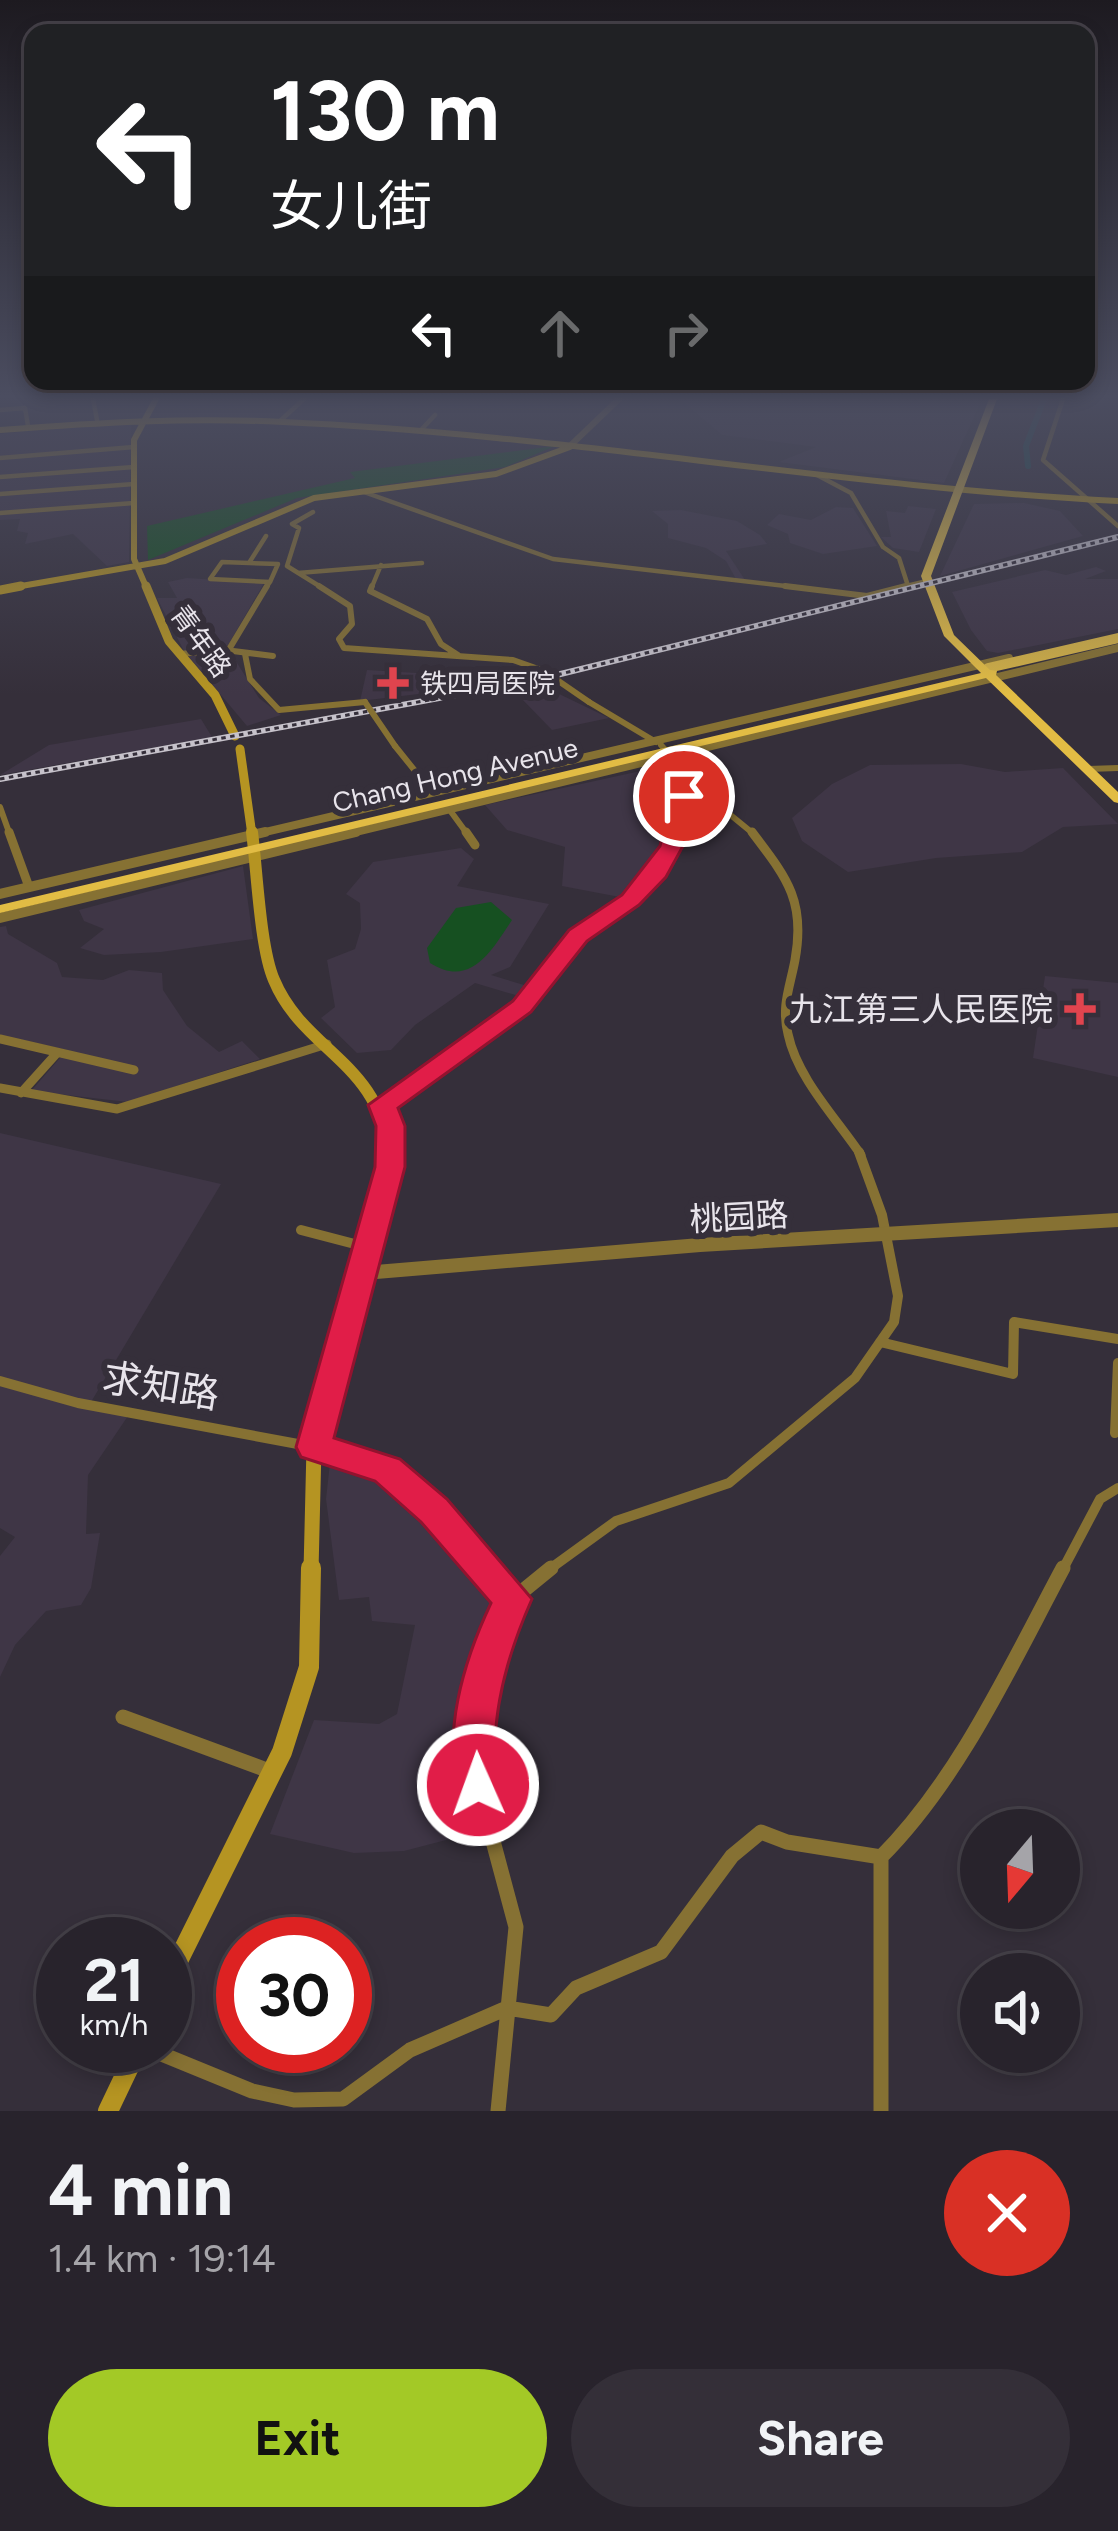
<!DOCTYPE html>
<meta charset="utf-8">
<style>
:root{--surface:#28232c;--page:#342f38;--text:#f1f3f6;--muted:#a5a4a9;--line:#444048;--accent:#a3c926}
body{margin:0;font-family:Figtree,"Noto Sans SC",sans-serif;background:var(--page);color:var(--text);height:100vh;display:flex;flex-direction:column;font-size:45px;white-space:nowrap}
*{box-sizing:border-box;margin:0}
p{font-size:39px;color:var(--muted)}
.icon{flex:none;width:66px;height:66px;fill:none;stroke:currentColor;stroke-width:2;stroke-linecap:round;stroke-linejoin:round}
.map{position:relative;height:2111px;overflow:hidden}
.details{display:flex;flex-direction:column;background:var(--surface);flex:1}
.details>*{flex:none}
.guide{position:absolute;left:24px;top:24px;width:1071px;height:366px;border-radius:24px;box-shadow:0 6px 18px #0003,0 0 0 3px var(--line);background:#202124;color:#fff;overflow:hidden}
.needle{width:78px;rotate:199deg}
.fabs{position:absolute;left:960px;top:1809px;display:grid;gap:24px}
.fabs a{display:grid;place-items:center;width:120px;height:120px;border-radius:50%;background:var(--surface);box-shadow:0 6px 18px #0003,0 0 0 3px var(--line);font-size:60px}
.speed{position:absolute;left:36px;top:1917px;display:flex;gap:24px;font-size:60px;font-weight:700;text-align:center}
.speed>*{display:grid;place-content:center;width:156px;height:156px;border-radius:50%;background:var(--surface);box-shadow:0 6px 18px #0003,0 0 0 3px var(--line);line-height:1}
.speed small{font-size:30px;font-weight:400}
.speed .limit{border:18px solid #d22;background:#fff;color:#111}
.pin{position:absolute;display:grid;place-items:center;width:102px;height:102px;color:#fff;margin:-51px;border:6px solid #fff;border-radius:50%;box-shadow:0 3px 12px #0007}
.me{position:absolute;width:132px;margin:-66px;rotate:358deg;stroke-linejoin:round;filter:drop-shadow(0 0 9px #0008)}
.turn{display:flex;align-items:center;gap:42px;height:252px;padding:0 48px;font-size:54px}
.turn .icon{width:156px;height:156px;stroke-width:2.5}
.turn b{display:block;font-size:84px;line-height:102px}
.lanes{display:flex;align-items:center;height:114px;padding:0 48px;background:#0003;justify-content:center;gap:60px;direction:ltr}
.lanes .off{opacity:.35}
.round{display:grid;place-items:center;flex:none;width:126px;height:126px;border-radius:63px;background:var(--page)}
.overview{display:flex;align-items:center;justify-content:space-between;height:204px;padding:0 48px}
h1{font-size:72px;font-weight:700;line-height:90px}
.cta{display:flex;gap:24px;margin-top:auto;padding:24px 48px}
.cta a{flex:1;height:138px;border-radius:72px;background:var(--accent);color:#111;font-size:48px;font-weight:700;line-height:138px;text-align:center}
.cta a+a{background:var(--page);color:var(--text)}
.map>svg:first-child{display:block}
.built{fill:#3f3646}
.green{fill:#165021}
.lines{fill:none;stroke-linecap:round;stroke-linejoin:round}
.river{stroke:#1d4d51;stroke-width:6}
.minor-far4{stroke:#867133;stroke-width:4.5}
.minor-far3{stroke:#867133;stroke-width:6}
.minor-far2{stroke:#867133;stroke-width:9}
.minor-far1{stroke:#867133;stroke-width:10}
.minor{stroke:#867133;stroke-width:15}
.tertiary-far3{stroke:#867133;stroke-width:6}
.tertiary-far2{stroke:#867133;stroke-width:8}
.tertiary-far1{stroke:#867133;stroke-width:10}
.tertiary{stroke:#867133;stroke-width:14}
.secondary-far4{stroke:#b59422;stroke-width:6}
.secondary-far3{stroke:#b59422;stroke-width:9}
.secondary-far2{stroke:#b59422;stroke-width:12}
.secondary-far1{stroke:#b59422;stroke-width:15}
.secondary{stroke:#b59422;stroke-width:20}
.primary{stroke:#d2b046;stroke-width:10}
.trunk{fill:#e2bc44;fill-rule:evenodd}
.rail-casing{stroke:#c6c2ca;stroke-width:6}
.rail{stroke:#352f3a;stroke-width:3;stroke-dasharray:4.5;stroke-linecap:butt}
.minor-bridge{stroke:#867133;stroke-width:6}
.route{fill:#e11d48;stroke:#92132f;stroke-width:3}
.health-dot{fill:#e0444e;stroke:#352f3a;stroke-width:4.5}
.labels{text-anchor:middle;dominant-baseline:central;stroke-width:12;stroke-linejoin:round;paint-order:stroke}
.far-street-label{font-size:27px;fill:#e8e4eb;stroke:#352f3a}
.far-poi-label{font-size:27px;fill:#e8e4eb;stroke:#352f3a;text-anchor:start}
.poi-label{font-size:33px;fill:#e8e4eb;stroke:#352f3a;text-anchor:end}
.street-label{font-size:33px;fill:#e8e4eb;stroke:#352f3a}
.near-street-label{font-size:39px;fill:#e8e4eb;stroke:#352f3a}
</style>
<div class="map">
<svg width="1118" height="2111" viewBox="0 0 1118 2111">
<rect width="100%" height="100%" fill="#352f3a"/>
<path class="built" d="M680 399H982L944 483 779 462 816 447 722 435Z
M131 421 129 562 107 566 73 534 25 544 28 533 17 531 20 519 0 520V434Z
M1024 503 1060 511 1083 536 940 576 974 504Z
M908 506 936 509 919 552 893 548 881 537H891L886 511 905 513Z
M836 507 853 508 877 546 823 554 790 543 788 534 767 525 779 514 811 520Z
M681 510 737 521 760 535 767 544 726 551 745 580 736 579 726 561 706 548 668 538V524L652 511Z
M1096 567 1106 571 1085 579H1118V629L998 653 987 651 971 630 952 592 1045 570 1066 575Z
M187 578 264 583 227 647 259 698 281 715 247 726 184 651 157 598H177L168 582Z
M367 670 417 673 427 693 360 701Z
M553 691 609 718 552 730 521 698Z
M201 719 212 737 0 775 49 745Z
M961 764 1005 772 1063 768 1118 824 1063 827 1022 852 936 858 848 872 802 841 792 818 832 784 870 765Z
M668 765 679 802 650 872 625 898 562 886 565 847 507 830 485 805Z
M461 848 474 859 457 886 549 904 510 967 491 975 534 988 522 997 475 983 415 1025 391 1050 357 1053 321 1018 335 1007 327 960 355 949 361 929 360 903 346 894 373 862Z
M243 866 253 939 161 952 104 955 80 948 104 929 84 921 79 910Z
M6 926 8 934 57 963 62 977 103 980 129 970 162 973 163 990 187 1026 219 1052 242 1041 260 1059 128 1102 31 1091 67 1050 0 1035V927Z
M1045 976 1118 983V1077L1033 1058Z
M0 1133 221 1184 88 1407 130 1413 88 1475 86 1534 100 1533 91 1588 81 1605 46 1611 15 1645 0 1677V1556L15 1537 0 1528Z
M330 1463 371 1476 468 1560 493 1596 457 1724 469 1834 404 1851 354 1853 270 1834 314 1720 379 1724 397 1714 415 1625 372 1621 369 1597 339 1600 326 1499Z"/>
<path class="green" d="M555 446 505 467 297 498 148 560 147 526 355 478 350 472Z
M491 902 512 920C492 950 471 989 430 963L427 948 456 908Z"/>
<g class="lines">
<path class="river" d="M1028 466 1026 446 1044 399"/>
<path class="minor-far4" d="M93 399 97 420
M1063 399 1043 460 1118 526
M0 410 25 408 28 426
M281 420 304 399
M421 430 435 415
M0 458 134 447
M817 475 851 493 883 547 899 558 908 586
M0 477 134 467
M361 491 553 559 811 589
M0 494 134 484
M313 512 292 524 299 528 287 566 324 589
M0 513 134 503
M222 562 278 564 270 582 210 579Z
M249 563 266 536
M298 573 422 563
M265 589 270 582
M371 589 381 565
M894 589 927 581"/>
<path class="minor-far3" d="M319 586 350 606 352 624 339 639 344 648 513 660 544 671
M372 586 370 591 427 619 441 644 458 655
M785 586 867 596 906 586
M179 654 225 650 273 656
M245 654 250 679 279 710 365 702
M213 676 267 586
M589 702 656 742
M661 745 700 790 755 835
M395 746 432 792
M1088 769 1118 768
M0 807 10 835
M449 809 468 835
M672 835 679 818 682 769"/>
<path class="minor-far2" d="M9 832 29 887
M466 832 475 845
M752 832C786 877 806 900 795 960 790 987 781 1006 788 1034 797 1078 837 1119 861 1155
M0 1039 134 1070
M0 1088 117 1109 327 1044
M21 1093 57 1053
M382 1105 522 1007 578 936 631 900 657 872 673 832"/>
<path class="minor-far1" d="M301 1230 370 1248
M880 1342 1013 1374 1014 1322 1118 1339
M0 1381 78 1403 314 1447 387 1470 435 1511 488 1571
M1115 1433 1118 1363
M547 1571 616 1521 729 1483 855 1378 894 1322 898 1296 882 1215 859 1152
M1062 1571 1100 1499 1118 1488"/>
<path class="minor" d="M486 1568 513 1599
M123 1717 272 1772
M881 1857V2111
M142 2046 252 2091 294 2100 343 2099 410 2050 507 2008 551 2015 576 1988 661 1952 732 1856 761 1832 787 1842 881 1857C959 1779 1011 1665 1063 1568
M498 2111 516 1927 478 1785 474 1748 495 1637 513 1599 551 1568"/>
<path class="tertiary-far3" d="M572 444 619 399"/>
<path class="tertiary-far2" d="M252 835 1009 658
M343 835 1118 648"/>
<path class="tertiary-far1" d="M0 894 265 832
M0 918 356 832"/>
<path class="tertiary" d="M364 1273 700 1245 1118 1220"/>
<path class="secondary-far4" d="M0 430C94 423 188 417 283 422 562 434 838 487 1118 501
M4 589 165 561 314 498 496 474 570 447
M147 589 134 559V440L156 399"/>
<path class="secondary-far3" d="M146 586 169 641 215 695 235 736
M0 590 21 586
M240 749 252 835"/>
<path class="secondary-far2" d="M252 832C257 870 260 948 274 980 304 1052 381 1062 389 1155"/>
<path class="secondary-far1" d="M311 1571 314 1447 390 1167 389 1152"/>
<path class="secondary" d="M165 1987 282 1752 309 1667 311 1568
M108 2111 139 2046"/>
<path class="primary" d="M988 668 1118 638"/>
<path class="trunk" d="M989 399H997L931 576 954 635 990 670 997 671 996 675 1118 792V803L1114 802 986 678 0 913V905L981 673 944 636 921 576Z"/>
<g class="rail-casing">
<path id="rail" d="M0 779 532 681 1118 537"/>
</g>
<use href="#rail" class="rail"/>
<path class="minor-bridge" d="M544 671 589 702
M365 702 395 746"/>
</g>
<linearGradient id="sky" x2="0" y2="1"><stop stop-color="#1d1a20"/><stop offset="0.57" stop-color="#4b4d60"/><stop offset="1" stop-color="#4b4d60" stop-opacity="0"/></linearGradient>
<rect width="1118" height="695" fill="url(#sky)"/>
<path class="route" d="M684 790 695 796 683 846 666 877 639 905 587 941 531 1012 398 1108 405 1126V1167L334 1438 400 1459 447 1499 532 1599C512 1644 496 1695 495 1745 495 1766 501 1781 493 1800L478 1807 463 1800C438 1740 465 1658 491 1603L421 1522 375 1481 301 1457 296 1447 375 1167 376 1126 368 1105 513 1001 569 930 622 895 660 846 673 796Z"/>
<g class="health-dot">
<path d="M387 665h12v12h12v12h-12v12h-12v-12h-12v-12h12z"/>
<path d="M1074 991h12v12h12v12h-12v12h-12v-12h-12v-12h12z"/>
</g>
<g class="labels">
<g class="far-street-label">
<text transform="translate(201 641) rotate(54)">青年路</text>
<text transform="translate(455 775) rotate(-13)">Chang Hong Avenue</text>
</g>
<g class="far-poi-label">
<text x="420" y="683">铁四局医院</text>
</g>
<g class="poi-label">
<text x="1053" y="1009">九江第三人民医院</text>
</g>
<g class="street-label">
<text transform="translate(739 1217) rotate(-3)">桃园路</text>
</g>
<g class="near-street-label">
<text transform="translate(161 1386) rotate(9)">求知路</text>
</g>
</g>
</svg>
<div class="fabs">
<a><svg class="needle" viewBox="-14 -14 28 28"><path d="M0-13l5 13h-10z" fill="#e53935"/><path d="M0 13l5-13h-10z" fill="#a5a4a9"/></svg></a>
<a><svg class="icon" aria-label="sound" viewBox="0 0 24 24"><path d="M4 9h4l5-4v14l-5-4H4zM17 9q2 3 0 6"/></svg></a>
</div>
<div class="speed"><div>21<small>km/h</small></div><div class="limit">30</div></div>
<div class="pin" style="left:684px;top:796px;background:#d93025"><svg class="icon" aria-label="arrive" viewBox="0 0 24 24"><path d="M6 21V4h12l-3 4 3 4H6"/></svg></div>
<svg class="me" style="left:478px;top:1785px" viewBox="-20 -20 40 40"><circle r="17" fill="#e11d48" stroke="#fff" stroke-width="3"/><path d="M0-11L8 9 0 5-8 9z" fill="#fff"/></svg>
<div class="guide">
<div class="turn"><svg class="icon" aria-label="left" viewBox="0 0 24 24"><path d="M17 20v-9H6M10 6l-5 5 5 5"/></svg><div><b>130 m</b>女儿街</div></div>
<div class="lanes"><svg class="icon" aria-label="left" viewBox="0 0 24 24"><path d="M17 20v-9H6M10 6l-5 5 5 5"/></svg><svg class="icon off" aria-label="ahead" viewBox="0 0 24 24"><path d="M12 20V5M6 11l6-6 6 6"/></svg><svg class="icon off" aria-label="right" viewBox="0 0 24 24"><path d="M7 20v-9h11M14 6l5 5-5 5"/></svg></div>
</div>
</div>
<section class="details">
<div class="overview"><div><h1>4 min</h1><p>1.4 km · 19:14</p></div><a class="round" style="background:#d93025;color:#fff"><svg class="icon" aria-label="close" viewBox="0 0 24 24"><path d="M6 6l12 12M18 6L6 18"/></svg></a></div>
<div class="cta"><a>Exit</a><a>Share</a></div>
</section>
